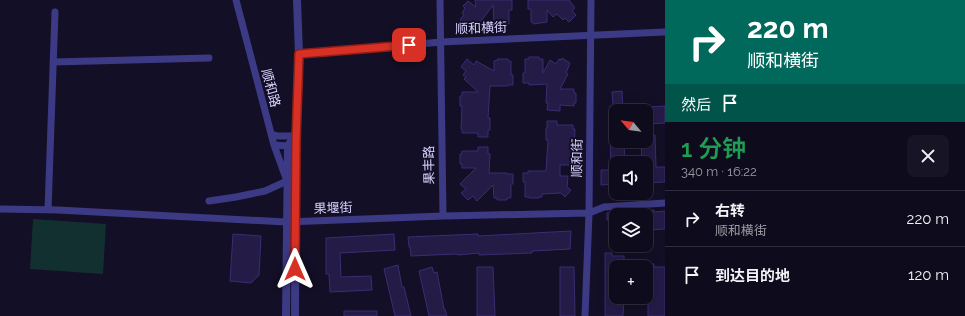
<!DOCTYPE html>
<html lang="zh">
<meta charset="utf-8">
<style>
:root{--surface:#0e0b1c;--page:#171425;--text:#f1f3f6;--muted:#9b9ba3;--line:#2e2b3b}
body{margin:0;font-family:Raleway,"Noto Sans SC",sans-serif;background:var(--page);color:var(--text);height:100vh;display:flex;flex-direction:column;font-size:15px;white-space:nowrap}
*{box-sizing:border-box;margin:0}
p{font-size:13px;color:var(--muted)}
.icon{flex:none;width:22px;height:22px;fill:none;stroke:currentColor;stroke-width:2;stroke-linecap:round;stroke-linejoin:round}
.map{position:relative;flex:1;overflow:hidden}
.details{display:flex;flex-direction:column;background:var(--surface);width:300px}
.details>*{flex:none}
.banner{background:#00695c;color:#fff;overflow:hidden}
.needle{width:26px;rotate:299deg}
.tools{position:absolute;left:609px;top:104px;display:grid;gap:8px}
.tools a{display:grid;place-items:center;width:44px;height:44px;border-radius:8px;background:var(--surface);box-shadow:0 4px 16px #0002,0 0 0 1px var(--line);font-size:20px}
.pin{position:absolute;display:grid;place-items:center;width:34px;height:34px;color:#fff;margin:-17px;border-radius:8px;box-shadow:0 2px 6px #0006}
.me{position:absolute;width:44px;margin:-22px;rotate:0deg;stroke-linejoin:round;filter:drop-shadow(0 0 3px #0008)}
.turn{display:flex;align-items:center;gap:14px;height:84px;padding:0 16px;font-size:18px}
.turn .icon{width:52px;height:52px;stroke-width:2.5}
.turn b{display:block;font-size:28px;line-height:34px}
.then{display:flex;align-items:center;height:38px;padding:0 16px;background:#0003;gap:8px;font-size:15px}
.round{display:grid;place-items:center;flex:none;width:42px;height:42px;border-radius:8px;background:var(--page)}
.head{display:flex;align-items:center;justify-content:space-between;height:68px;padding:0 16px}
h1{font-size:24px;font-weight:600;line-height:30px;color:#1e9e55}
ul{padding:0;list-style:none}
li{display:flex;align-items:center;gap:12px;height:56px;padding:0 16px;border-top:1px solid var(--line)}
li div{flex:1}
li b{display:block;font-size:15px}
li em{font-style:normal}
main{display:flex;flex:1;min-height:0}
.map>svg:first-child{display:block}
.green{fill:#12302f}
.building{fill:#241b47;stroke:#3b2d73}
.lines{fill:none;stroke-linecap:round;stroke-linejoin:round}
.minor{stroke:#3d3a85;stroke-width:7}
.tertiary{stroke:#3d3a85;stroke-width:8}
.route-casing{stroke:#8d1f18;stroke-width:10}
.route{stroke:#d93025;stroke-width:7}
.labels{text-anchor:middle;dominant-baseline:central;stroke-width:4;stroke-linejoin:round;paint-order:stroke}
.street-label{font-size:13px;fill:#d9d4ff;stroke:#130f26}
</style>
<main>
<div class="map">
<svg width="665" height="316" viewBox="0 0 665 316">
<rect width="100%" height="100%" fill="#130f26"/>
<path class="green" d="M33 219 106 224 103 274 30 269Z"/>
<path class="building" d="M475 0H512V10H509V24H506V25H494L493 5 481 21 477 22 476 25 471 21 467 26 460 20 464 14 462 13 465 8 463 6 468 1 476 7Z
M528 0H569L575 8 572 11 576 15 569 22 565 18 563 20 557 14 553 17 547 10V22L533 24V22H531V9H528Z
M529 57H539V59H543V73L550 60 556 64 559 59 561 60 562 58 570 63 566 73 568 74 560 89H574V93H576V103H574V106L560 105V111L547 110 548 103H546L547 84 529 85V83H523V73H525V59H529Z
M467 59 474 65 476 61 494 71V61L498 60 497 59H508V61H511V75H513V85H508V86H490L488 118H490V130H488V137H478V133H462V129H461L462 106H460V96H462V92H478L464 79 466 77 463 75 466 71 461 67Z
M622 91 623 111H616V126H610V106H613L612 92Z
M665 106V123L646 124V107Z
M547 121H557V125H573V129H575L574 152H576V162H574V165H560V176H568L567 187 571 190 565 197 561 193 542 194V197H539V198H529V197H525V182H523V173H528V171H546L548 140H546V128H547Z
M646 135H655L656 167H665V182L646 183V163H642L641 141H646Z
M610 137H616V141H624L625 163H616V184L601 185V170H611Z
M478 147H488V154H490L489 173H507V174H513V184H511V198H507V200H497V198H494L493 185 477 201 473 196 468 200 461 193 466 189 460 184 476 168H462V164H460V154H462V151H478Z
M654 210V212L665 211V229L646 230V211Z
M616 212V230H611V220H607V213Z
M571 231 570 249 532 251V253L479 255V253L458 255 457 254 411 256 410 247H409L408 237 478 234V236Z
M233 234 261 236 259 275 251 283 230 281Z
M394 234 395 250 340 253 341 277 371 276 372 290 330 292 329 274H326V238Z
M605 253H612V256H624V267H616V297H622V299H624L623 316H605Z
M648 264H654V267H665V316H648Z
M398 265 402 287H404L411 316H395L384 269Z
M432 267 434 273 437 272 444 309H445L447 316H429L419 271Z
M477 267H493L495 316H477Z
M560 267H574L575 316H560Z
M344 311H377V316H344Z"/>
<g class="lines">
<path class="minor" d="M440 0 443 216
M299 55 441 42 665 32
M53 62 209 58
M271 134 278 136H292L297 132
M274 145 288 146 293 143
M209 201 236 197 265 191 287 181 274 145 236 0
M0 209 58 210 286 222 443 216 589 213 604 207 665 203
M48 210 55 12
M585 316 589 213 591 0"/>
<path class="tertiary" d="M286 316 288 146 297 132
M295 316 296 141 299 55 297 0"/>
</g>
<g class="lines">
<g class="route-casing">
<path id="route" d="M295 269 296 141 299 54 409 45"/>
</g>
<use href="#route" class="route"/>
</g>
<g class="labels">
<g class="street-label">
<text transform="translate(481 28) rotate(-2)">顺和横街</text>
<text transform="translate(271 88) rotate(75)">顺和路</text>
<text transform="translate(577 158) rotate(-89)">顺和街</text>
<text transform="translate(429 165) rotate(-91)">果丰路</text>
<text transform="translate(333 208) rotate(-2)">果堰街</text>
</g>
</g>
</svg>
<div class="tools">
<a><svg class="needle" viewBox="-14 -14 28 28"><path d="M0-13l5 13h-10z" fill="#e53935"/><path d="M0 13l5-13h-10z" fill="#9b9ba3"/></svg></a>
<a><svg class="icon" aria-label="sound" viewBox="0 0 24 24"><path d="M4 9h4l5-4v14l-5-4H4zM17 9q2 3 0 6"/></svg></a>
<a><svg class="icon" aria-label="layers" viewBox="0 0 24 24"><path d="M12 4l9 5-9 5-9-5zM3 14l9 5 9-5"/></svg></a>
<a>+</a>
</div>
<div class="pin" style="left:409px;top:45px;background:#d93025"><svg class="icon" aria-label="arrive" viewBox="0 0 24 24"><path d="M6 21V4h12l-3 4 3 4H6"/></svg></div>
<svg class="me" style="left:295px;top:269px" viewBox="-20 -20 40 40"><path d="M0-17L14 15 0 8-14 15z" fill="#d93025" stroke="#fff" stroke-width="4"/></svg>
</div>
<section class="details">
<div class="banner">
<div class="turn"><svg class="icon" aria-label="right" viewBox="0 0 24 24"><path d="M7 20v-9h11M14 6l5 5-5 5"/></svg><div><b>220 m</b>顺和横街</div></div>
<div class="then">然后<svg class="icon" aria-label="arrive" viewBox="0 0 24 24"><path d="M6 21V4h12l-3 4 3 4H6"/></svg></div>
</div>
<div class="head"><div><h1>1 分钟</h1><p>340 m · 16:22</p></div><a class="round"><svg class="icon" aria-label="close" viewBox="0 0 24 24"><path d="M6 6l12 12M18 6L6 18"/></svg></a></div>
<ul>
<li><svg class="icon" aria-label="right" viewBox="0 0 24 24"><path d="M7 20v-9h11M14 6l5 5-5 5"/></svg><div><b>右转</b><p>顺和横街</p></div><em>220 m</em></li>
<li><svg class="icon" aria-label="arrive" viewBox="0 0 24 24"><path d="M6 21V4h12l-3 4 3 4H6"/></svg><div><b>到达目的地</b></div><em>120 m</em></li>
</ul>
</section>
</main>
